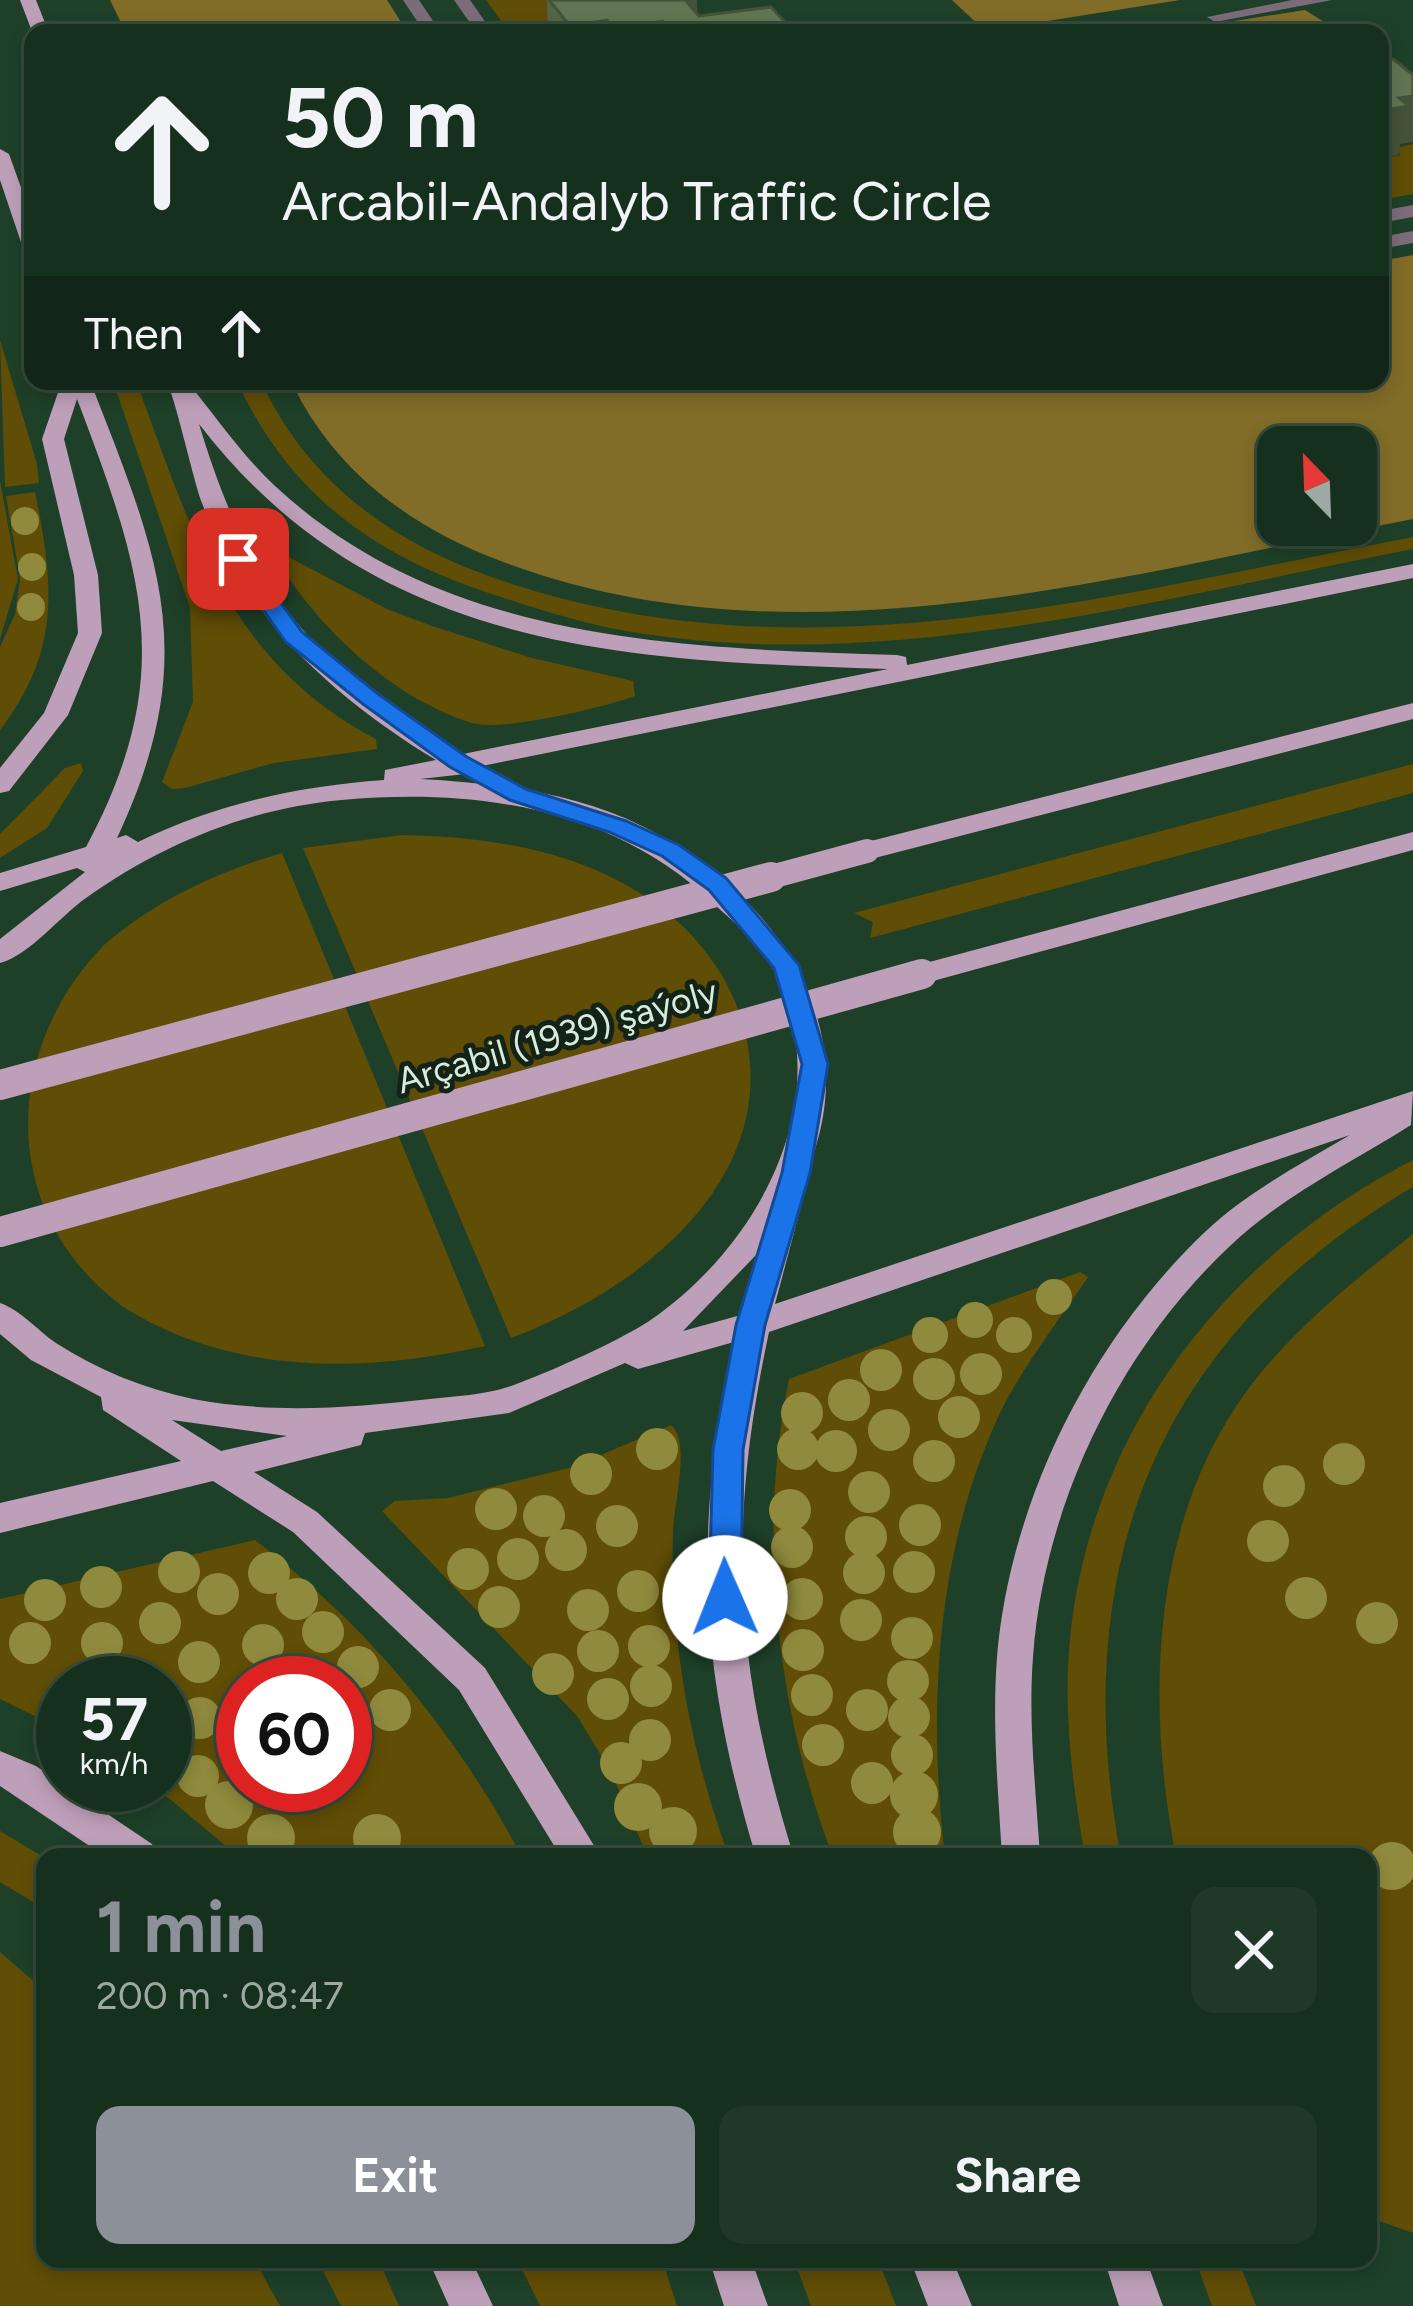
<!DOCTYPE html>
<meta charset="utf-8">
<style>
:root{--surface:#16301e;--page:#1f3827;--text:#f1f3f6;--muted:#9ea9a4;--line:#354b3c;--accent:#8c9099}
body{margin:0;font-family:Figtree,sans-serif;background:var(--page);color:var(--text);height:100vh;display:flex;flex-direction:column;font-size:45px;white-space:nowrap}
*{box-sizing:border-box;margin:0}
p{font-size:39px;color:var(--muted)}
.icon{flex:none;width:66px;height:66px;fill:none;stroke:currentColor;stroke-width:2;stroke-linecap:round;stroke-linejoin:round}
.map{position:relative;flex:1;overflow:hidden}
.drawer{position:absolute;left:36px;top:1848px;width:1341px;height:420px;display:flex;flex-direction:column;background:var(--surface);border-radius:24px;box-shadow:0 6px 18px #0003,0 0 0 3px var(--line)}
.drawer>*{flex:none}
.hud{position:absolute;left:24px;top:24px;width:1365px;height:366px;border-radius:24px;box-shadow:0 6px 18px #0003,0 0 0 3px var(--line);background:#16301e;color:var(--text);overflow:hidden}
.needle{width:78px;rotate:337deg}
.buttons{position:absolute;left:1257px;top:426px;display:grid;gap:24px}
.buttons a{display:grid;place-items:center;width:120px;height:120px;border-radius:24px;background:var(--surface);box-shadow:0 6px 18px #0003,0 0 0 3px var(--line);font-size:60px}
.speed{position:absolute;left:36px;top:1656px;display:flex;gap:24px;font-size:60px;font-weight:700;text-align:center}
.speed>*{display:grid;place-content:center;width:156px;height:156px;border-radius:50%;background:var(--surface);box-shadow:0 6px 18px #0003,0 0 0 3px var(--line);line-height:1}
.speed small{font-size:30px;font-weight:400}
.speed .limit{border:18px solid #d22;background:#fff;color:#111}
.pin{position:absolute;display:grid;place-items:center;width:102px;height:102px;color:#fff;margin:-51px;border-radius:24px;box-shadow:0 6px 18px #0006}
.me{position:absolute;width:132px;margin:-66px;rotate:359deg;stroke-linejoin:round;filter:drop-shadow(0 0 9px #0008)}
.turn{display:flex;align-items:center;gap:42px;height:252px;padding:0 60px;font-size:54px}
.turn .icon{width:156px;height:156px;stroke-width:2.5}
.turn b{display:block;font-size:84px;line-height:102px}
.then{display:flex;align-items:center;height:114px;padding:0 60px;background:#0003;gap:24px;font-size:45px}
.round{display:grid;place-items:center;flex:none;width:126px;height:126px;border-radius:24px;background:var(--page)}
.head{display:flex;align-items:center;justify-content:space-between;height:204px;padding:0 60px}
h1{font-size:72px;font-weight:700;line-height:90px;color:var(--accent)}
.button{display:flex;gap:24px;margin-top:auto;padding:24px 60px}
.button a{flex:1;height:138px;border-radius:24px;background:var(--accent);color:#fff;font-size:48px;font-weight:700;line-height:138px;text-align:center}
.button a+a{background:var(--page);color:var(--text)}
.map>svg:first-child{display:block}
.green{fill:#604d06;fill-rule:evenodd}
.forest{fill:#816c28;fill-rule:evenodd}
.lines{fill:none;stroke-linecap:round;stroke-linejoin:round}
.service{fill:#7c6c79;fill-rule:evenodd}
.primary{fill:#be9fb9;fill-rule:evenodd}
.primary-bridge-far1{stroke:#be9fb9;stroke-width:24}
.primary-bridge{stroke:#be9fb9;stroke-width:30}
.tree{fill:#8f8a3c}
.wall{fill:#536547}
.shaded-wall{fill:#445239}
.building{fill:#617552;stroke:#445239;stroke-width:3}
.route{fill:#1a73e8;stroke:#114b97;stroke-width:3}
.labels{text-anchor:middle;dominant-baseline:central;stroke-width:10;stroke-linejoin:round;paint-order:stroke}
.street-label{font-size:36px;fill:#d8ebdc;stroke:#142318}
</style>
<div class="map">
<svg width="1413" height="2306" viewBox="0 0 1413 2306">
<rect width="100%" height="100%" fill="#1e4028"/>
<path class="green" d="M486 0H551V33H510Z
M1413 144V194L1380 200V159L1401 155 1394 148Z
M0 340 37 464 39 483 5 487Z
M113 381H136C191 528 226 660 376 739L377 749 274 763 185 788 172 789 162 782 193 702 190 608Z
M237 381H261C310 487 398 546 506 582 808 682 1112 594 1413 537V549C1161 598 891 675 632 632 588 625 544 611 501 597 380 559 290 498 237 381Z
M0 481 18 579 0 639Z
M35 492C54 585 61 650 0 730V647L15 614 20 579 6 496Z
M283 554 387 609 432 626 532 658 633 681 635 696C605 707 501 732 472 723 394 699 317 628 277 559Z
M81 763 83 771 47 828 0 858V834L65 768Z
M1413 764V793L870 938 873 922 854 913Z
M402 835C488 837 573 849 646 897 689 925 725 968 741 1017 790 1174 641 1290 511 1338L303 848Z
M282 853 485 1346C365 1373 231 1376 122 1306 0 1215 0 1052 104 945 156 900 217 872 282 853Z
M1413 1160V1187C1156 1338 1066 1568 1121 1857H1085C1072 1782 1062 1705 1071 1629 1095 1422 1232 1252 1413 1160Z
M1413 1234V2233L1368 2217V1857H1176C1144 1693 1151 1503 1264 1369 1308 1317 1360 1276 1413 1234Z
M1080 1272 1088 1277C1056 1325 1018 1372 995 1424 935 1559 928 1713 945 1857H833C776 1708 757 1535 789 1379Z
M671 1425C691 1441 674 1503 673 1531 670 1642 691 1753 729 1857H648L610 1770 577 1716 382 1511 395 1501 448 1498 573 1467Z
M255 1540C369 1627 455 1731 522 1857H239L153 1785H165V1683H63V1730L0 1699V1599ZM243 1683H345V1785H243Z
M0 1831 45 1858V1909L0 1882Z
M0 1952 45 1991V2259H254L280 2306H0Z
M317 2259H378L399 2306H341Z
M517 2259H662L677 2306H540Z
M794 2259H878L896 2306H811Z
M1195 2259H1238L1256 2306H1212Z"/>
<path class="forest" d="M110 0H387L408 33H126Z
M952 0H1180L985 31Z
M1305 10 1334 28C1309 40 1243 40 1221 23Z
M1413 255V519C1119 575 791 673 498 560 409 526 333 470 291 381H1380V261ZM1356 447V525H1278V447Z"/>
<g class="lines">
<path class="service" d="M403 0H419L441 33H425Z
M454 0H470L493 33H477Z
M1292 0H1332L1215 22 1207 17Z
M1367 27 1375 32 1352 33 1354 29Z
M1413 205V217L1380 223V211Z
M1413 231V243L1380 249V237Z"/>
<path class="primary" d="M20 0H36L49 33 33 34Z
M0 149 9 154 33 221V254L23 248 0 180Z
M62 381H90C159 557 203 655 117 838L126 835 138 842C215 804 299 786 384 780L385 770 436 760C334 698 244 617 202 503 193 479 174 392 166 381H187C215 416 242 455 275 486 444 643 680 648 897 655L906 657 907 665 1413 564V578L477 767 465 774 420 779C495 783 573 792 642 826 786 898 880 1047 792 1201L800 1210 775 1304 1413 1091 1411 1125C1351 1163 1282 1196 1230 1246 1119 1350 1044 1505 1033 1657 1028 1723 1036 1791 1040 1857H1002C998 1790 992 1723 997 1657 1010 1500 1092 1339 1206 1231 1247 1192 1301 1164 1350 1135L769 1332C727 1528 734 1666 794 1857H756C700 1671 692 1533 734 1342L638 1369 625 1363 509 1413 365 1433 361 1445 254 1472 317 1512 485 1668 601 1857H561L459 1690 293 1532 213 1481 0 1533V1503L181 1461 103 1410 101 1397 31 1360 0 1334V1303C22 1311 37 1330 56 1343 98 1370 145 1389 193 1399 273 1414 350 1408 430 1399 456 1396 483 1395 508 1387 541 1376 624 1339 652 1319 760 1244 841 1095 772 967 759 942 732 921 712 902 612 807 474 788 342 800 250 808 161 844 86 898 60 916 30 955 0 963V939L85 872 77 868 0 891V873L86 847C179 674 142 570 77 399L64 439 98 575 102 633 68 715 9 791 0 793V768L44 713 78 633 74 575 42 439ZM199 424C373 651 624 661 888 669L463 754C312 664 250 593 199 424ZM756 1255 741 1315 683 1331ZM172 1420 287 1436 221 1451Z
M1413 703V719L867 860 854 851 867 842Z
M1413 832V850L922 984 908 974 922 964Z
M0 1751 36 1766 152 1844 157 1857H106L0 1786Z
M428 2259H471L493 2306H449Z
M709 2259H751L768 2306H724Z
M910 2259H952L972 2306H928Z
M1104 2259H1146L1163 2306H1119Z"/>
<path class="primary-bridge-far1" d="M760 880 867 851"/>
<path class="primary-bridge" d="M0 1085 771 877
M0 1232 922 974"/>
</g>
<g class="tree">
<circle cx="25" cy="521" r="14"/>
<circle cx="32" cy="567" r="14"/>
<circle cx="31" cy="607" r="14"/>
<circle cx="1054" cy="1297" r="18"/>
<circle cx="975" cy="1320" r="18"/>
<circle cx="930" cy="1335" r="18"/>
<circle cx="1014" cy="1335" r="18"/>
<circle cx="881" cy="1370" r="21"/>
<circle cx="981" cy="1374" r="21"/>
<circle cx="934" cy="1379" r="21"/>
<circle cx="849" cy="1400" r="21"/>
<circle cx="802" cy="1413" r="21"/>
<circle cx="959" cy="1417" r="21"/>
<circle cx="889" cy="1430" r="21"/>
<circle cx="657" cy="1449" r="21"/>
<circle cx="798" cy="1449" r="21"/>
<circle cx="836" cy="1451" r="21"/>
<circle cx="934" cy="1461" r="21"/>
<circle cx="1344" cy="1464" r="21"/>
<circle cx="591" cy="1474" r="21"/>
<circle cx="1284" cy="1486" r="21"/>
<circle cx="869" cy="1492" r="21"/>
<circle cx="496" cy="1509" r="21"/>
<circle cx="790" cy="1510" r="21"/>
<circle cx="544" cy="1516" r="21"/>
<circle cx="920" cy="1525" r="21"/>
<circle cx="617" cy="1526" r="21"/>
<circle cx="866" cy="1537" r="21"/>
<circle cx="1268" cy="1541" r="21"/>
<circle cx="792" cy="1547" r="21"/>
<circle cx="566" cy="1550" r="21"/>
<circle cx="518" cy="1559" r="21"/>
<circle cx="468" cy="1569" r="21"/>
<circle cx="179" cy="1572" r="21"/>
<circle cx="914" cy="1572" r="21"/>
<circle cx="269" cy="1573" r="21"/>
<circle cx="864" cy="1573" r="21"/>
<circle cx="101" cy="1587" r="21"/>
<circle cx="638" cy="1591" r="21"/>
<circle cx="218" cy="1594" r="21"/>
<circle cx="1306" cy="1598" r="21"/>
<circle cx="297" cy="1599" r="21"/>
<circle cx="802" cy="1599" r="21"/>
<circle cx="45" cy="1600" r="21"/>
<circle cx="499" cy="1607" r="21"/>
<circle cx="588" cy="1610" r="21"/>
<circle cx="861" cy="1620" r="21"/>
<circle cx="160" cy="1623" r="21"/>
<circle cx="1377" cy="1623" r="21"/>
<circle cx="323" cy="1632" r="21"/>
<circle cx="912" cy="1638" r="21"/>
<circle cx="30" cy="1643" r="21"/>
<circle cx="102" cy="1643" r="21"/>
<circle cx="263" cy="1645" r="21"/>
<circle cx="649" cy="1646" r="21"/>
<circle cx="803" cy="1650" r="21"/>
<circle cx="598" cy="1651" r="21"/>
<circle cx="199" cy="1662" r="21"/>
<circle cx="358" cy="1667" r="21"/>
<circle cx="553" cy="1674" r="21"/>
<circle cx="908" cy="1681" r="21"/>
<circle cx="651" cy="1686" r="21"/>
<circle cx="812" cy="1695" r="21"/>
<circle cx="608" cy="1699" r="21"/>
<circle cx="390" cy="1710" r="21"/>
<circle cx="867" cy="1710" r="21"/>
<circle cx="909" cy="1717" r="21"/>
<circle cx="200" cy="1718" r="21"/>
<circle cx="650" cy="1740" r="21"/>
<circle cx="823" cy="1745" r="21"/>
<circle cx="912" cy="1755" r="21"/>
<circle cx="621" cy="1763" r="21"/>
<circle cx="198" cy="1776" r="21"/>
<circle cx="872" cy="1783" r="21"/>
<circle cx="914" cy="1795" r="24"/>
<circle cx="229" cy="1805" r="24"/>
<circle cx="638" cy="1807" r="24"/>
<circle cx="673" cy="1831" r="24"/>
<circle cx="917" cy="1832" r="24"/>
<circle cx="271" cy="1838" r="24"/>
<circle cx="377" cy="1838" r="24"/>
<circle cx="1392" cy="1866" r="24"/>
</g>
<path class="wall" d="M547 0H697V14L699 16 795 33H548Z"/>
<path class="shaded-wall" d="M685 0H697L698 33Z
M607 20 608 33H570V26Z
M663 21V33H614V29Z
M1413 96V142L1400 144 1398 155 1380 158V111L1399 98Z"/>
<path class="building" d="M549 0H685L699 16 771 7 795 33H673L663 21 614 29 607 20 570 26Z
M1393 59 1413 75V96L1399 98 1409 106 1380 111V62Z"/>
<path class="route" d="M230 554H245L302 632 378 694 467 757 526 789 626 821 679 845 726 878 799 965 828 1064 810 1173 765 1325 743 1450 741 1598 736 1608H713L709 1598 713 1450 736 1325 782 1173 802 1064 774 968 709 890 662 856 609 832 510 800 450 767 363 704 286 642 227 559Z"/>
<g class="labels">
<g class="street-label">
<text transform="translate(557 1036) rotate(-16)">Arçabil (1939) şaýoly</text>
</g>
</g>
</svg>
<div class="buttons">
<a><svg class="needle" viewBox="-14 -14 28 28"><path d="M0-13l5 13h-10z" fill="#e53935"/><path d="M0 13l5-13h-10z" fill="#9ea9a4"/></svg></a>
</div>
<div class="speed"><div>57<small>km/h</small></div><div class="limit">60</div></div>
<div class="pin" style="left:238px;top:559px;background:#d93025"><svg class="icon" aria-label="arrive" viewBox="0 0 24 24"><path d="M6 21V4h12l-3 4 3 4H6"/></svg></div>
<svg class="me" style="left:725px;top:1598px" viewBox="-20 -20 40 40"><circle r="19" fill="#fff"/><path d="M0-13L10 11 0 6-10 11z" fill="#1a73e8"/></svg>
<div class="hud">
<div class="turn"><svg class="icon" aria-label="ahead" viewBox="0 0 24 24"><path d="M12 20V5M6 11l6-6 6 6"/></svg><div><b>50 m</b>Arcabil-Andalyb Traffic Circle</div></div>
<div class="then">Then<svg class="icon" aria-label="ahead" viewBox="0 0 24 24"><path d="M12 20V5M6 11l6-6 6 6"/></svg></div>
</div>
<section class="drawer">
<div class="head"><div><h1>1 min</h1><p>200 m · 08:47</p></div><a class="round"><svg class="icon" aria-label="close" viewBox="0 0 24 24"><path d="M6 6l12 12M18 6L6 18"/></svg></a></div>
<div class="button"><a>Exit</a><a>Share</a></div>
</section>
</div>
